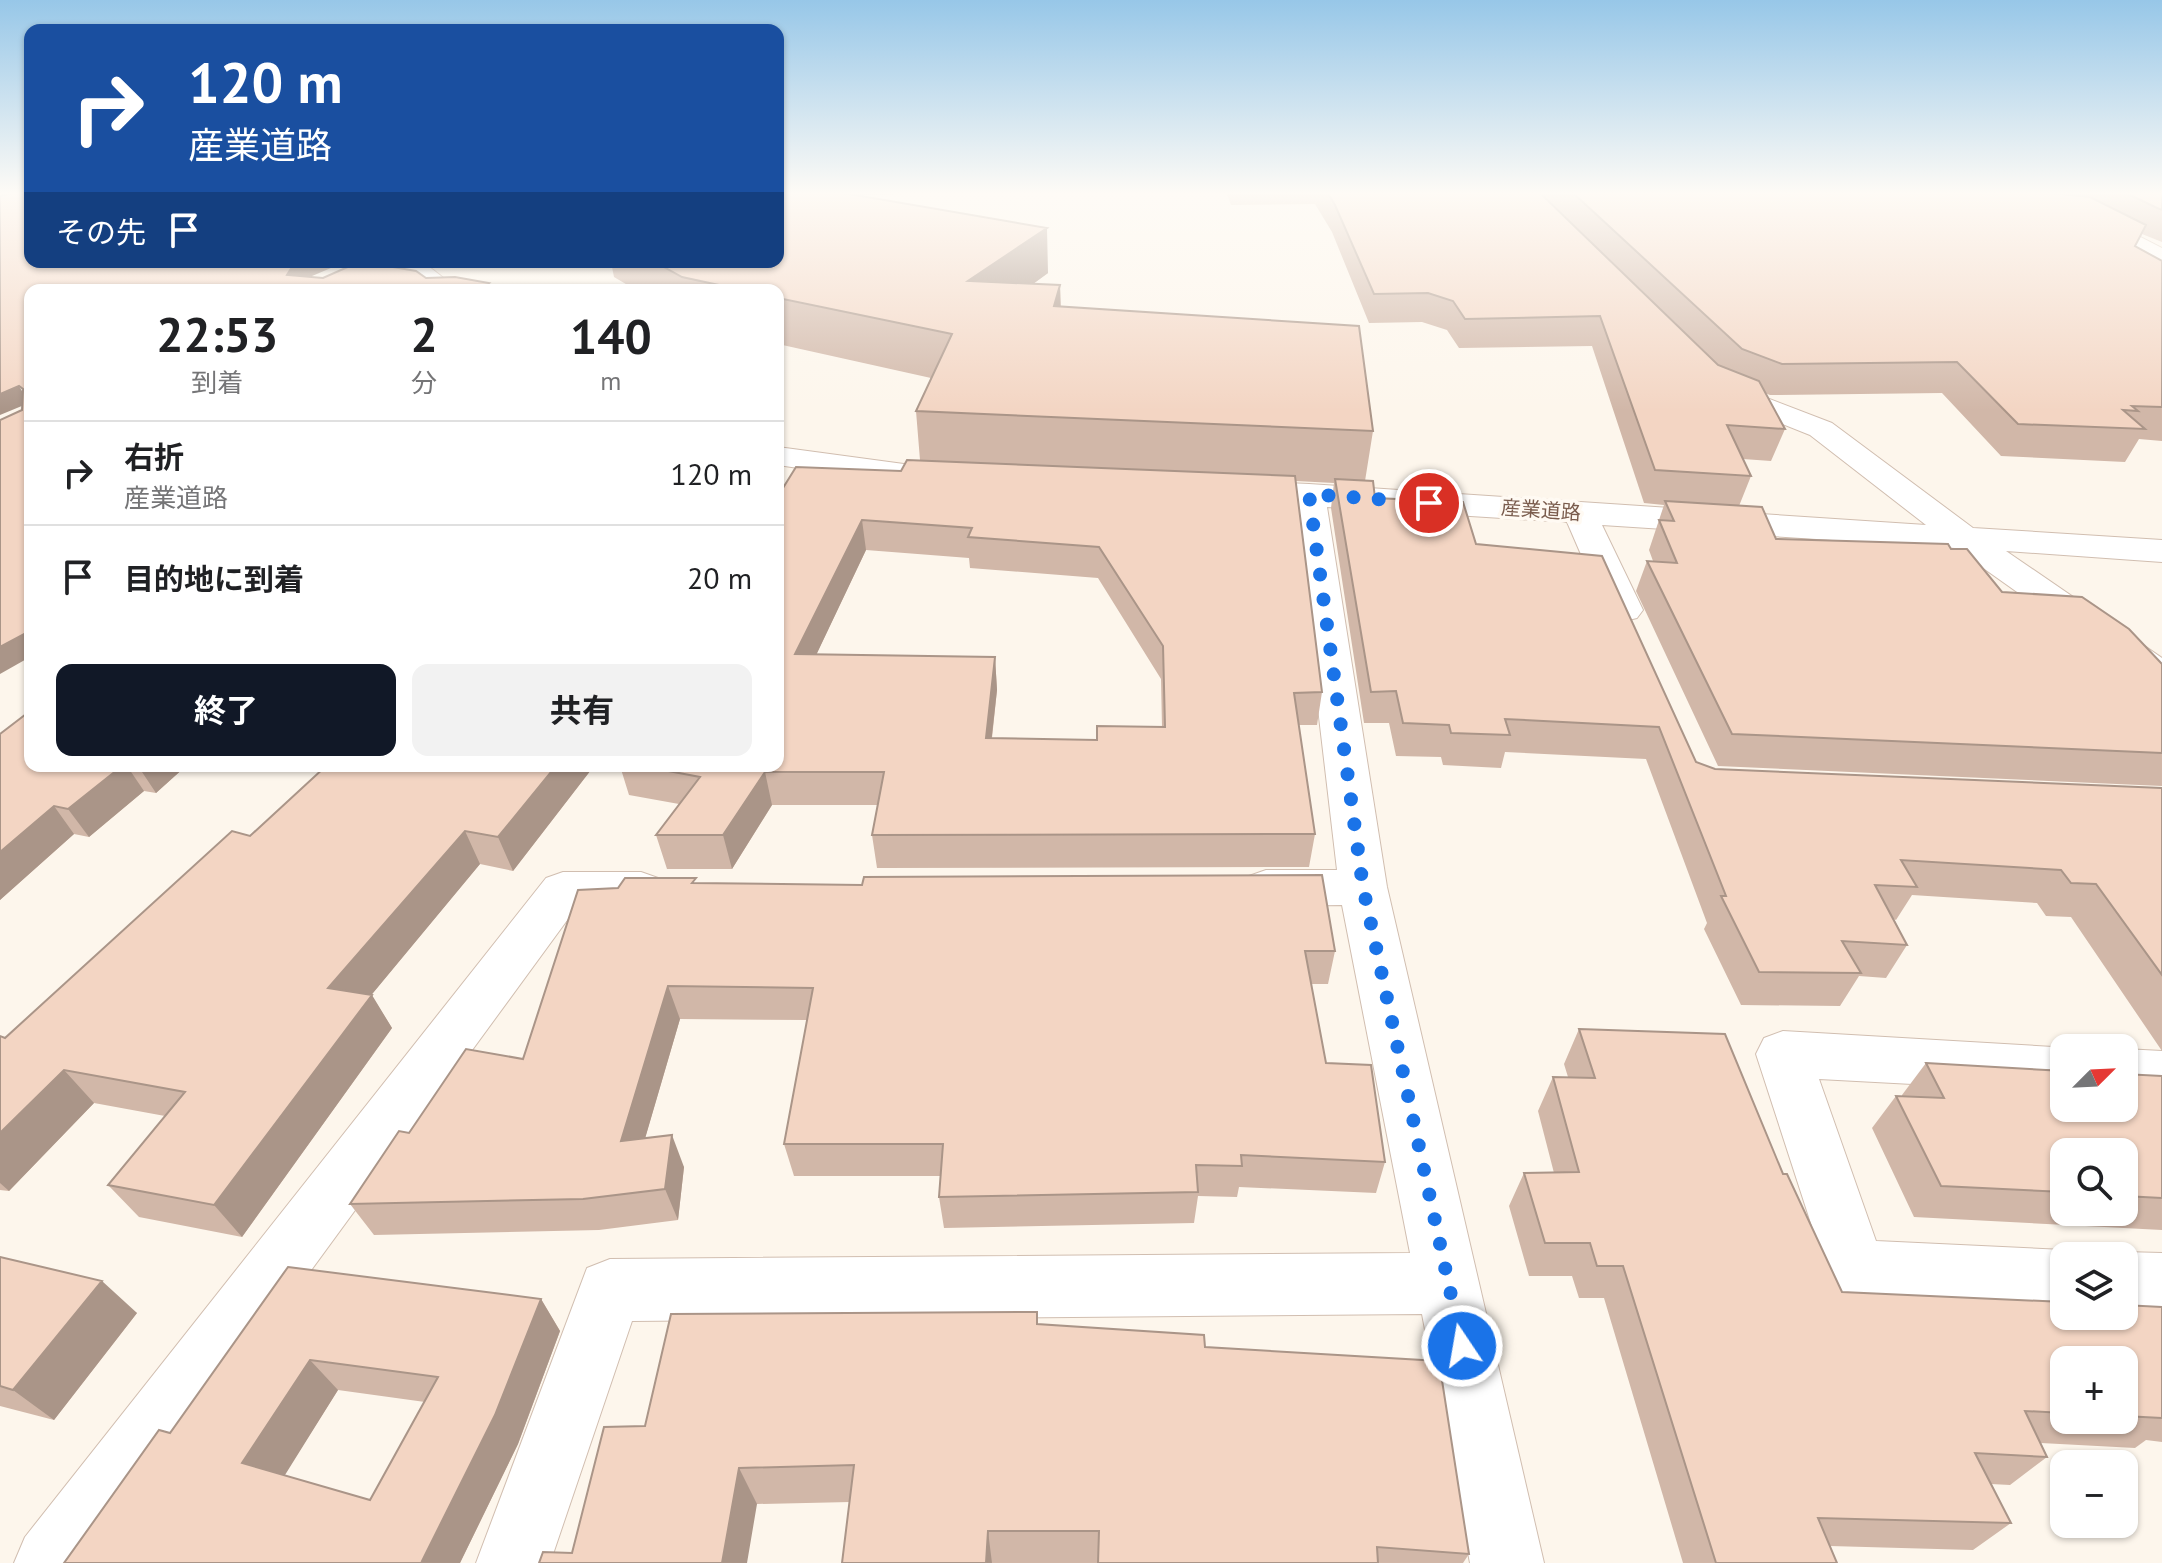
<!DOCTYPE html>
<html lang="ja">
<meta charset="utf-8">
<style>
:root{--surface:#fff;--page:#f2f2f2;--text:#202124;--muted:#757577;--line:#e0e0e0;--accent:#111827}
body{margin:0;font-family:"PT Sans","Noto Sans JP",sans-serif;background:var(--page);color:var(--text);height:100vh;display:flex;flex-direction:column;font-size:30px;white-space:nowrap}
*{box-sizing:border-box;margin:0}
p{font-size:26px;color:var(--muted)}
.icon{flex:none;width:44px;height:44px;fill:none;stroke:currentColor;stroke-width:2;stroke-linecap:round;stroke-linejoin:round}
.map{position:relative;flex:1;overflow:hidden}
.details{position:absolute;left:24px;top:284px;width:760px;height:488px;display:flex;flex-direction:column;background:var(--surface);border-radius:16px;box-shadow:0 2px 6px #0004}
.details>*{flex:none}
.banner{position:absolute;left:24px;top:24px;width:760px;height:244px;border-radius:16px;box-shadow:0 2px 6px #0004;background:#1a4fa0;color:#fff;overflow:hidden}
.needle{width:52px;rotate:66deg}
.buttons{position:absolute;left:2050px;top:1034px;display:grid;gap:16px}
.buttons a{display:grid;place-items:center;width:88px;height:88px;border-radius:16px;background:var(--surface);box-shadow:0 2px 6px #0004;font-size:40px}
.pin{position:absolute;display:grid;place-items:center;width:68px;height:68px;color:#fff;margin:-34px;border:4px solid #fff;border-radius:50%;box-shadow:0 2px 8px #0007}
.me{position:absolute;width:88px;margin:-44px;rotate:348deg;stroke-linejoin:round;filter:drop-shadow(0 0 6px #0008)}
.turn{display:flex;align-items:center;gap:28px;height:168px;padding:0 32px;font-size:36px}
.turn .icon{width:104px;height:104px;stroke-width:2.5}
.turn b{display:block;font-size:56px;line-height:68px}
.then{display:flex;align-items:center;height:76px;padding:0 32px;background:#0003;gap:16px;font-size:30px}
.eta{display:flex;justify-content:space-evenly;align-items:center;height:136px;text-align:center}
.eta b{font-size:48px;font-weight:700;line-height:56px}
.primary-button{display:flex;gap:16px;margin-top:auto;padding:16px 32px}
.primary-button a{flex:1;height:92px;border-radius:16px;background:var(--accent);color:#fff;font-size:32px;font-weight:700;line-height:92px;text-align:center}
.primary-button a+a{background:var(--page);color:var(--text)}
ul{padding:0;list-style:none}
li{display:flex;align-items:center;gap:24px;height:104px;padding:0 32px;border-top:2px solid var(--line)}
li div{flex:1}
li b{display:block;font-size:30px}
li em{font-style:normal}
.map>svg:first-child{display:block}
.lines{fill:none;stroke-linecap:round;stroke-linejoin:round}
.minor-casing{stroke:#d1beb0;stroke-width:2}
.minor{fill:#fff;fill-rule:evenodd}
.wall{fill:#d1b7a8;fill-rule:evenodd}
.shaded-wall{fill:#aa9588}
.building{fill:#f3d5c3;stroke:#aa9588;stroke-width:2;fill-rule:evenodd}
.route{stroke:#1a73e8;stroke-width:14;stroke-dasharray:0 25.2}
.labels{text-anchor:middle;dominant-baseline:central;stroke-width:7;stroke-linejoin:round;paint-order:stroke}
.far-street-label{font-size:20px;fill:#7a5c4d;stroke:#fffaf3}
</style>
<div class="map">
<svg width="2162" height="1563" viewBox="0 0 2162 1563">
<rect width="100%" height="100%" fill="#fdf6ec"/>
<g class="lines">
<g class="minor-casing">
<path id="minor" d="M2084 208 2162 248V265L2076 220 2073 215 2076 210Z
M395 262H423L459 290H431Z
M1720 380 1832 423 1973 528 2162 540V562L2006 551 2162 658V688L2148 685 1955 548 1602 525 1643 610 1637 618 1624 621 1611 618 1605 610 1567 522 1327 507 1387 887 1544 1563H1470L1422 1314 632 1321 550 1563H476L587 1268 610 1259 1410 1253 1342 905 1266 906 1249 900 1242 888 1249 876 1266 870H1337L1294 504 1226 498 1222 491 1226 484 1238 481 1309 484 1926 525 1810 435 1710 395 1706 389 1710 383Z
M778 447 926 467 937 470 942 477 937 484 926 487 778 465Z
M563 872H641L658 878 665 890 658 902 641 908H576L97 1563H14L25 1537 546 878Z
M1783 1031 2070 1048H2064V1092L1819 1079 1876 1241 2064 1250 2080 1256H2064V1310L1855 1300 1833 1291 1756 1054 1764 1038Z
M2124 1049 2162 1051V1097L2124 1095Z
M2124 1252 2162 1253V1315L2124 1314V1256H2115Z"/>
</g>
<use href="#minor" class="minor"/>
</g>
<path class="wall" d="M778 192H1006L856 195 1048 273 1033 284 1060 285 1061 307 1373 431 1365 481 1375 498 1476 544 1696 762 1715 769 2162 788V1051L2071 917 2046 916 2037 903 1912 895 1896 920 1894 919 1907 945 1886 978 1859 976 1840 1006 1741 1005 1704 929 1707 923 1646 759 1505 752 1501 768 1443 765 1441 757 1396 756 1389 723H1364L1331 508 1334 483 1296 481 1322 692 1317 725H1299L1315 834 1309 867 877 868 872 835 878 805H772L732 869H667L656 835 679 804 629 795 620 766H778V496L901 471 920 460 916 411 931 378 778 344V290H636L614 277 611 262H778ZM866 550 969 558 970 568 1098 578 1161 679 1162 727 1097 740 992 738 997 690 995 657 816 655Z
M1226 192H2162V242L2142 234 2135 246 2162 261V441L2139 439 2125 462 2001 456 1942 393 1770 395 1765 393 1785 429 1771 461 1743 459 1751 476 1739 506 1776 539 1951 549 2002 592 2162 664V786L1718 766 1636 591 1647 561H1653L1649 550 1664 505 1644 503 1592 346 1459 348 1447 330 1422 322 1369 323 1332 232 1315 204 1231 205Z
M0 734 30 766H186L156 793 144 791 89 837 74 834 0 900Z
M326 766H594L513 871 480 864 371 995 392 1028 242 1237 139 1217 108 1185 165 1116 94 1103 9 1191 0 1190V1036L5 1038 250 836Z
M698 883 1335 951 1328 984H1311L1326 1063 1385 1162 1376 1193 1239 1187 1237 1197 1198 1196 1194 1223 944 1228 939 1197 941 1176H794L784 1144 807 1020 680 1019 645 1138 684 1167 678 1220 599 1230 374 1235 350 1204 409 1133 523 1059Z
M1579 1029 1783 1174 1842 1292 2162 1307V1442L2146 1440 2135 1448 2041 1443 2047 1457 2010 1485 1991 1484 2011 1523 1973 1550 1830 1546 1837 1563H1683L1604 1298H1579L1572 1276H1529L1509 1206 1524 1173H1554L1538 1111 1553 1077H1568L1564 1064ZM2064 1360H2124V1420H2064Z
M1926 1063 2162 1076V1230L1914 1217 1872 1128 1896 1096H1902V1095ZM2064 1152H2124V1212H2064Z
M0 1257 137 1313 54 1420 0 1406Z
M288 1267 541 1299 560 1331 518 1444 460 1563 170 1433ZM338 1390 425 1402 370 1500 284 1475Z
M1038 1324 1205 1347 1469 1554 1463 1563H842L850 1502 757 1504 572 1553 645 1426Z"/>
<path class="shaded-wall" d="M1047 228 1048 273 971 329 968 281Z
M304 262H345L298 282 287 275 292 267Z
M489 283 491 290H479Z
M1060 285 1061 332 1054 306Z
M19 386 29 403 0 415V394Z
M862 520 866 550 801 687 795 654Z
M30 631V657L0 674V647Z
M995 657 997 690 988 771 986 738Z
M122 766H127L144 791 89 837 68 809Z
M138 766H186L156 793Z
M556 766H594L513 871 498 837Z
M765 772 772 805 732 869 723 835Z
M54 806 74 834 0 900V852Z
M465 831 480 864 349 1022 328 988Z
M668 986 680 1019 635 1173 621 1141Z
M372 995 392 1028 242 1237 214 1205Z
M64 1070 94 1103 9 1191 0 1183V1133Z
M672 1135 684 1167 678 1220 665 1189Z
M102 1281 137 1313 54 1420 13 1390Z
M541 1299 560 1331 518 1444 460 1563H424L422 1561Z
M310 1360 338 1390 275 1491 242 1463Z
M739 1468 757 1504 747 1563H722Z
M988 1531 992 1563H986Z"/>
<path class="building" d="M16 192H30V262H304L292 267 287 275 323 278 359 262H364L416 271 426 278 455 277 489 283 479 290H30V631L0 647V420L22 410 23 389 19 386 0 394V196Z
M778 192H838L1047 228 968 281 1060 285 1054 306 1359 326 1373 431 916 411 952 334 778 298V290H742L682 277 655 262H778Z
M1327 192H1539L1718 365 1759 381 1785 429 1727 425 1751 476 1655 470 1600 316 1465 319 1453 301 1428 293 1374 294 1335 205Z
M1572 192H2043L2090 197 2146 225 2135 246 2162 261V407L2132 406 2138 411 2123 410 2145 429 2018 424 1957 362 1782 364 1742 349Z
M2124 192H2162V210L2155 207Z
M907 460 1295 476 1322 692 1294 693 1315 834 872 835 884 772H765L723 835H656L700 777 642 766H778V496L796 467 901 471ZM862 520 972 528 968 537 1099 547 1163 646 1165 727 1097 726V740L986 738 995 657 795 654Z
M1335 479 1373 481 1375 498 1463 502 1476 544 1602 556 1696 762 1715 769 2162 788V975L2096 884 2071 883 2061 870 1901 860 1917 887 1875 885 1907 945 1842 941 1861 973 1759 972 1721 896H1726L1659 727 1505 719 1510 735 1451 733 1449 725 1403 723 1396 691 1371 692Z
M1665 501 1762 507 1776 539 1948 544 1951 549H1967L2002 592 2082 597 2129 629 2162 664V753L1732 734 1647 561 1677 563 1659 520 1674 521Z
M30 711V766H122L68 809 54 806 0 852V734Z
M326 766H556L498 837 465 831 328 988 372 995 214 1205 108 1185 185 1092 64 1070 0 1133V1036L5 1038 232 831 250 836Z
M1322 875 1335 951H1305L1326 1063 1371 1065 1385 1162 1241 1155 1242 1166 1196 1165 1198 1192 939 1197 943 1144H784L813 988 668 986 621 1141 672 1135 665 1189 583 1199 350 1204 399 1131 409 1133 466 1049 523 1059 578 890 618 888 625 878H696L692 883 862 885 864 877Z
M1579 1029 1725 1034 1783 1174H1787L1842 1292 2064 1302V1316H2124V1305L2162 1307V1418L2124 1416V1360H2064V1413L2025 1411 2047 1457 1975 1453 2011 1523 1818 1518 1837 1563H1716L1623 1266H1597L1590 1243H1545L1524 1173 1579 1172 1553 1077 1595 1078Z
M1926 1063 2064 1071V1108H2124V1074L2162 1076V1198L2124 1196V1152H2064V1192L1941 1186 1896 1096 1944 1098Z
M0 1257 102 1281 13 1390 0 1386Z
M288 1267 541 1299 495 1415 422 1561 430 1563H64L159 1430 170 1433ZM310 1360 438 1377 370 1500 242 1463Z
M1037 1312V1324L1204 1335 1205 1347 1439 1361 1469 1554 1377 1547 1378 1563H1098L1099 1531H988L986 1563H842L854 1465 739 1468 722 1563H539L543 1552 572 1553 604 1427 645 1426 671 1314Z"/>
<linearGradient id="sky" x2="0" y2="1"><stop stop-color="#97c7e8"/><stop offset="0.47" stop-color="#fefbf6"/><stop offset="1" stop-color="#fefbf6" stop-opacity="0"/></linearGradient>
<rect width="2162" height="411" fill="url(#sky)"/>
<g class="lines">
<path class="route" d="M1429 503 1309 494 1363 887 1462 1346"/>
</g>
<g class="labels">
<g class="far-street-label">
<text transform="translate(1541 510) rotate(4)">産業道路</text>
</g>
</g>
</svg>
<div class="buttons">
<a><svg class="needle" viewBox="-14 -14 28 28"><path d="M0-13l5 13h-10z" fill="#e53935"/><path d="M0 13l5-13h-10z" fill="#757577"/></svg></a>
<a><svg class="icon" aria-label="search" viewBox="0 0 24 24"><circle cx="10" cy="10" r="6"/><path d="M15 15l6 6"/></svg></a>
<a><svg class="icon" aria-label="layers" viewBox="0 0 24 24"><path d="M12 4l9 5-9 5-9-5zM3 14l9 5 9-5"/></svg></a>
<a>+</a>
<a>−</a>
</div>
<div class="pin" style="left:1429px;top:503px;background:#d93025"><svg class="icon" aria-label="arrive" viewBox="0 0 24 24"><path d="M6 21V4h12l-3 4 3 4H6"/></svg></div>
<svg class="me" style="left:1462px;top:1346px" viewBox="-20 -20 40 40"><circle r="17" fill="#1a73e8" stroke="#fff" stroke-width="3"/><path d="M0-11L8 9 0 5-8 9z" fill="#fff"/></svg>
<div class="banner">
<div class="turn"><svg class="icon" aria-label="right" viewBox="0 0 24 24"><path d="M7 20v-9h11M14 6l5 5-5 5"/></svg><div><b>120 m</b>産業道路</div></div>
<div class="then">その先<svg class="icon" aria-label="arrive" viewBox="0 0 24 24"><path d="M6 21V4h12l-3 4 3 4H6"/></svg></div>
</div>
<section class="details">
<div class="eta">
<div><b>22:53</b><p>到着</p></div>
<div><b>2</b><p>分</p></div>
<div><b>140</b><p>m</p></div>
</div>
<ul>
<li><svg class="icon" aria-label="right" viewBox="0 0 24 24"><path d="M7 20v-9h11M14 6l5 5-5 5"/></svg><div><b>右折</b><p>産業道路</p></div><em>120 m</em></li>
<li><svg class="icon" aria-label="arrive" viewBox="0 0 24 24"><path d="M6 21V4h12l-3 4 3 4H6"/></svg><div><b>目的地に到着</b></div><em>20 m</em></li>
</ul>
<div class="primary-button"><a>終了</a><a>共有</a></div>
</section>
</div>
